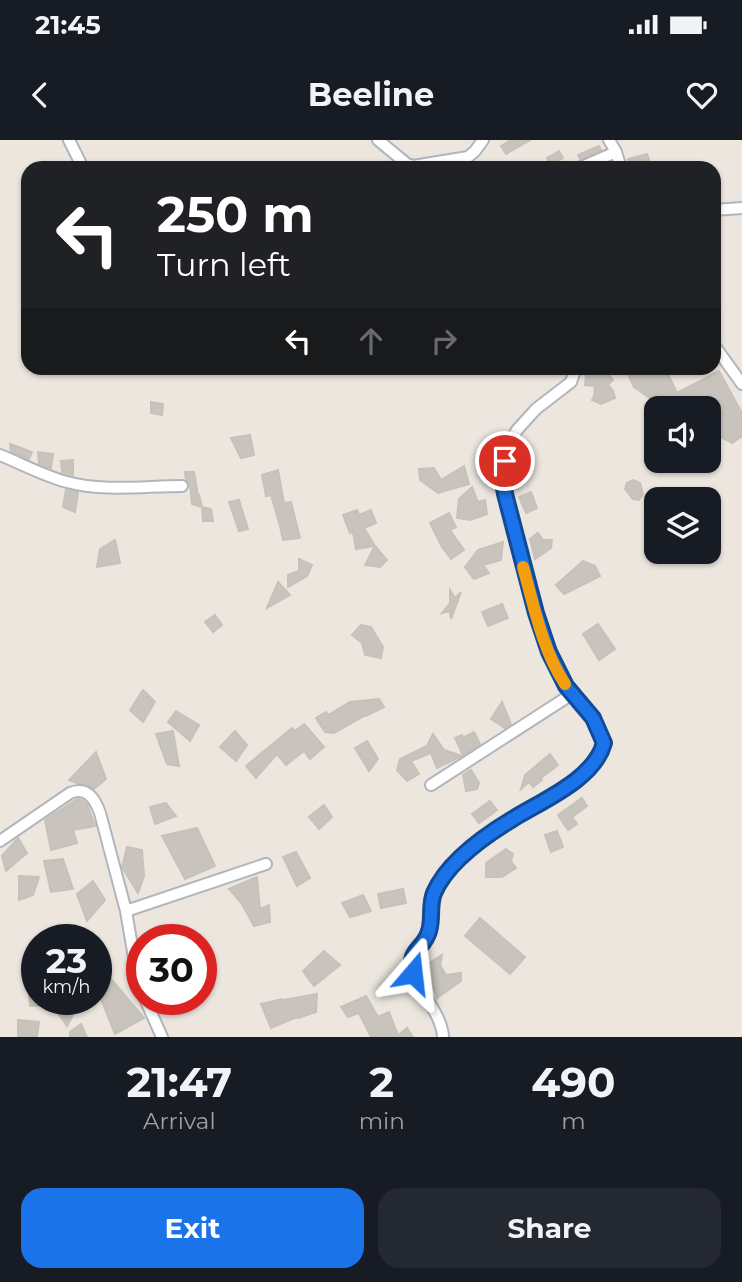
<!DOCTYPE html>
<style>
:root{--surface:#171b24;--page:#242831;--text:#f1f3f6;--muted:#9ea1a6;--accent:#1a73e8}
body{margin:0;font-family:Montserrat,sans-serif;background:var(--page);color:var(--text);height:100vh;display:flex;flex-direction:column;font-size:26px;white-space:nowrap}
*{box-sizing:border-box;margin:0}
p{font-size:23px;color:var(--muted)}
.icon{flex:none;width:38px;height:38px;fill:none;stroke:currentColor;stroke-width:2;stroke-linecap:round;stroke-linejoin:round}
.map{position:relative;height:897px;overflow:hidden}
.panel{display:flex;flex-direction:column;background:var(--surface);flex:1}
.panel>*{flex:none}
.top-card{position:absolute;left:21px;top:21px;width:700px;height:214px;border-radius:21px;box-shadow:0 2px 5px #0004;background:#202124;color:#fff;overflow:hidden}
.tools{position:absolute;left:644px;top:256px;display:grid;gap:14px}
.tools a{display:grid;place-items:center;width:77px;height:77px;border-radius:14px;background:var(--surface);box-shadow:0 2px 5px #0004;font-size:35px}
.speed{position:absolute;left:21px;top:784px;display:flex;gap:14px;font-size:35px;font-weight:700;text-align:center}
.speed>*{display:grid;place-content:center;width:91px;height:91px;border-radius:50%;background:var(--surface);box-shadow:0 2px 5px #0004;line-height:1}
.speed small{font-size:18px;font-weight:400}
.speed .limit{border:10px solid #d22;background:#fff;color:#111}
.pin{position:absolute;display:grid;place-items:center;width:60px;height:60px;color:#fff;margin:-30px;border:4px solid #fff;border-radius:50%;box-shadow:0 2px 7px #0007}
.me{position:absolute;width:77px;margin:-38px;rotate:17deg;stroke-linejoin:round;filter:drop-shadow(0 0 5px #0008)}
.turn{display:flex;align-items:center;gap:24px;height:147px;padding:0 21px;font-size:32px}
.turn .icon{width:91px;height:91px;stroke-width:2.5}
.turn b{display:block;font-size:49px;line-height:60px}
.lanes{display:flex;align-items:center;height:66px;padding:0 21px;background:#0003;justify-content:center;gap:35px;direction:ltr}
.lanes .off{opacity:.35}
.eta{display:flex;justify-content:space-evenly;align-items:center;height:119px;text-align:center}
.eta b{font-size:42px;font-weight:700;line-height:49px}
.cta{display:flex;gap:14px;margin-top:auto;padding:14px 21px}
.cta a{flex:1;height:80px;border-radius:21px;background:var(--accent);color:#fff;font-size:28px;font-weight:700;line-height:80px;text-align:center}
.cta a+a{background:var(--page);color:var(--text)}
.status{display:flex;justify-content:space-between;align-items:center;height:49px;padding:0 35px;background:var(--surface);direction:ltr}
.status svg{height:19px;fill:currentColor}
header{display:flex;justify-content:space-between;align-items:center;height:91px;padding:0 21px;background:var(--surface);font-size:32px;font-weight:700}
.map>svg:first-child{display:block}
.building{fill:#c8c4bd;stroke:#c7c2b8;stroke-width:2}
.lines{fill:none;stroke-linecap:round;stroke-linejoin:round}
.minor-casing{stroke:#b2b5be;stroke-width:14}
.minor{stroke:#fff;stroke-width:10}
.route-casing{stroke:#114b97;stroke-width:18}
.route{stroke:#1a73e8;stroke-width:12}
.slow{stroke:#f59e0b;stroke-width:12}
</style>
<div class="status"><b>21:45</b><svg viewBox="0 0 49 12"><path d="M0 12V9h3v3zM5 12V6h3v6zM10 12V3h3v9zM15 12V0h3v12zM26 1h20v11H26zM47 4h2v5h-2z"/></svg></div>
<header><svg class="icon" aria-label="back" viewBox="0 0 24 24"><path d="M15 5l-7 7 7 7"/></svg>Beeline<svg class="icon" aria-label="heart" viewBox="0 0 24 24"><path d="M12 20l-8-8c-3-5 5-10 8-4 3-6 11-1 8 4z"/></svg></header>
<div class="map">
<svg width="742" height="897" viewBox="0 0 742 897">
<rect width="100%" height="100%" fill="#ece6df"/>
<path class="building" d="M511 0H530L506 14 501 6Z
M599 6 601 10 580 19 578 15Z
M559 11 563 18 550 25 547 18Z
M647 14 652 28H642L641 26 630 28 628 19Z
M584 228H604L613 240 608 244 613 251 615 258 601 264 592 260 594 256 595 246 585 245 586 235Z
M625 228H676L667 232 677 253 719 231 742 273V296L732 303 721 297 709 278V268H661L663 263 656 262 634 247Z
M151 262 163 264 162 275 151 273Z
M250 295 254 315 241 318 231 298Z
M10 304 32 312 29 319 11 311Z
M38 312 53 314 51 328 39 324Z
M73 320V335L62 332 61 321Z
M464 326 469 344 438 353 420 340 419 329 434 328 441 340Z
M278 330 284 363 291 362 300 398 283 400 280 386 271 355 266 356 262 335Z
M185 332H194L198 355H199L202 367 192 364 190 345 186 340Z
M633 340 640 343 643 354 639 360 633 359 625 349 627 343Z
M472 347 478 362 485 360 487 374 470 380 457 378 459 359Z
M66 350 78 352 75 372 63 367Z
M531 352 537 368 526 373 519 357Z
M239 360 248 389 239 391 229 362Z
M202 367 211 369 213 381H203Z
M357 370 359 375 371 370 376 383 364 388 375 406 356 409 353 392 350 393 343 375Z
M449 373 456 387 450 390 464 410 451 419 442 407 430 383Z
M538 393 543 400H552L551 408 535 419 530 399Z
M115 400 120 423 97 427 100 409Z
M503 402 501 420 483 425 489 433 474 439 465 427 478 410Z
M375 406 387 420 380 427 365 425Z
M299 419 312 425 307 436 288 447V435L299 431Z
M583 421 595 426 600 436 564 454 556 445Z
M278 442 290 455 267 468Z
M450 450 455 458 461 452 451 479 450 471 442 473 450 463Z
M502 464 508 478 488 486 482 472Z
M215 475 222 485 213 492 205 482Z
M598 484 615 509 599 520 583 494Z
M361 485 371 487 383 507 381 518 365 515 362 503 352 495Z
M143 550 155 562 143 582 130 570Z
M379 559 384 567 366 576V575L334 593 325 592 316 578 326 572 328 575 350 562Z
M502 562 511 584 505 588 491 579Z
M176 571 199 585 190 601 168 582Z
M304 584 324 607 310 619 304 611 286 625 277 614 256 638 246 626 292 588 295 591Z
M173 591 179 626 167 624 156 594Z
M235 591 247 605 236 621 220 607Z
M474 592 480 604 463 615 455 598 462 595 463 598Z
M433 594 444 610 462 616 437 628 431 613 411 621 419 634 407 641 397 630 400 619 427 606Z
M367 601 378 619 369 631 355 608Z
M96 612 106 639 94 649 88 645 77 643 69 640Z
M550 614 558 625 541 638 542 640 533 647 529 642 521 649 525 635Z
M471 630 479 643 477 649 466 651 463 635Z
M582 658 587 666 572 677 577 684 568 690 558 675Z
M77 659 82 660 87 664 95 686 73 690 77 703 51 710 45 680Z
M490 661 497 670 479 683 472 674Z
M166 663 176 676 155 684 150 667Z
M324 665 332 677 319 689 309 677Z
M197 688 215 726 185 739 162 696Z
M557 691 563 707 551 712 545 695Z
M18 698 27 713 6 731 2 716Z
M127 707 142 710 144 736 138 753 122 727Z
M506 709 513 714 511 721 516 728 502 737H486V723Z
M296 712 310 738 297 746 283 717Z
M63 719 73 749 51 752 44 721Z
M19 736 39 737 33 755 19 760Z
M257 737 260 769 269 765 270 782 254 786 242 764 229 749Z
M93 741 105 760 87 781 77 754Z
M403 749 406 763 381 768 378 754Z
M363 755 371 771 350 777 342 763Z
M480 778 525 817 510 834 465 796Z
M324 811 340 825 314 846 303 831Z
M442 815 440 825 446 835 461 833V841L437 858 425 826Z
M111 839 144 878 115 894 101 859Z
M37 840V859H54V865L30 866 28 841Z
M317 854 316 872 298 878 297 877 271 888 261 864 282 859 283 860Z
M366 856 378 877 389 872 398 895 407 888 413 897H371L359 873 348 877 341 867Z
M67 860 77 867 67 886 58 873Z
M18 880 39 882 37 896 18 897Z
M81 884 87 897H70V892Z"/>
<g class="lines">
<g class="minor-casing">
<path id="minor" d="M69 0 83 28
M378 0 407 24 413 26 468 17 475 11 483 0
M609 0 616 12 621 28
M579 28 616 12
M714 70 742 68
M714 205 742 244
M0 315C22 324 44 336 67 342 103 352 145 346 182 346
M431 645 572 554
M0 701 70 653C87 646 95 659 100 673L126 771 137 835 142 849
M126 771 266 724
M145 859 162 897
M443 897C442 870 408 841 411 820 412 809 424 803 428 793 433 783 430 772 432 762 433 753 438 745 444 738 462 715 483 698 507 682 539 661 593 641 604 603L593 578 566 546 549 512 536 473 522 424 505 354 502 337 509 304 517 290 536 269 571 242 576 228"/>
</g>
<use href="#minor" class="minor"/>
</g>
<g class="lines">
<g class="route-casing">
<path id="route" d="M413 833C407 809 424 810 429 791 433 779 429 765 434 753 447 723 483 697 511 680 541 661 594 640 604 603L593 578 566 546 549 512 536 473 505 354 502 337 505 321"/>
</g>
<use href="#route" class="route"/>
<path class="slow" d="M523 427C534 466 542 509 565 544"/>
</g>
</svg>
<div class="tools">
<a><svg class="icon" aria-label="sound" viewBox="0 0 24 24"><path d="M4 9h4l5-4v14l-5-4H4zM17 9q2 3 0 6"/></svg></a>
<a><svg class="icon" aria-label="layers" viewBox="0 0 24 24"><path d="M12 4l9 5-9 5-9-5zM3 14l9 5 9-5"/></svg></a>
</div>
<div class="speed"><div>23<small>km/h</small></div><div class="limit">30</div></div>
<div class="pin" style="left:505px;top:321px;background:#d93025"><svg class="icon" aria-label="arrive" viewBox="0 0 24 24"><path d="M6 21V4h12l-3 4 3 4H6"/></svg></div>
<svg class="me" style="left:413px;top:833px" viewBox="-20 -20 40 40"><path d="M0-17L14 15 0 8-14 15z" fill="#1a73e8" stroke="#fff" stroke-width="4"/></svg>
<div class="top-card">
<div class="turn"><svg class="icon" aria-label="left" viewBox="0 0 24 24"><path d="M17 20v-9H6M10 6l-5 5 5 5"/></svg><div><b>250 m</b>Turn left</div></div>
<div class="lanes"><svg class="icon" aria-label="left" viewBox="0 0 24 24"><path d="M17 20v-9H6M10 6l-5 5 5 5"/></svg><svg class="icon off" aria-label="ahead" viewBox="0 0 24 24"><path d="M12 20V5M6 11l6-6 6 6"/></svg><svg class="icon off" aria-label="right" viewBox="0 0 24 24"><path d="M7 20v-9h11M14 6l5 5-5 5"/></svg></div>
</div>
</div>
<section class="panel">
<div class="eta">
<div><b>21:47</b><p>Arrival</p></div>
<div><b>2</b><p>min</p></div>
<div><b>490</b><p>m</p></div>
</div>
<div class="cta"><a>Exit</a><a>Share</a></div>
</section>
